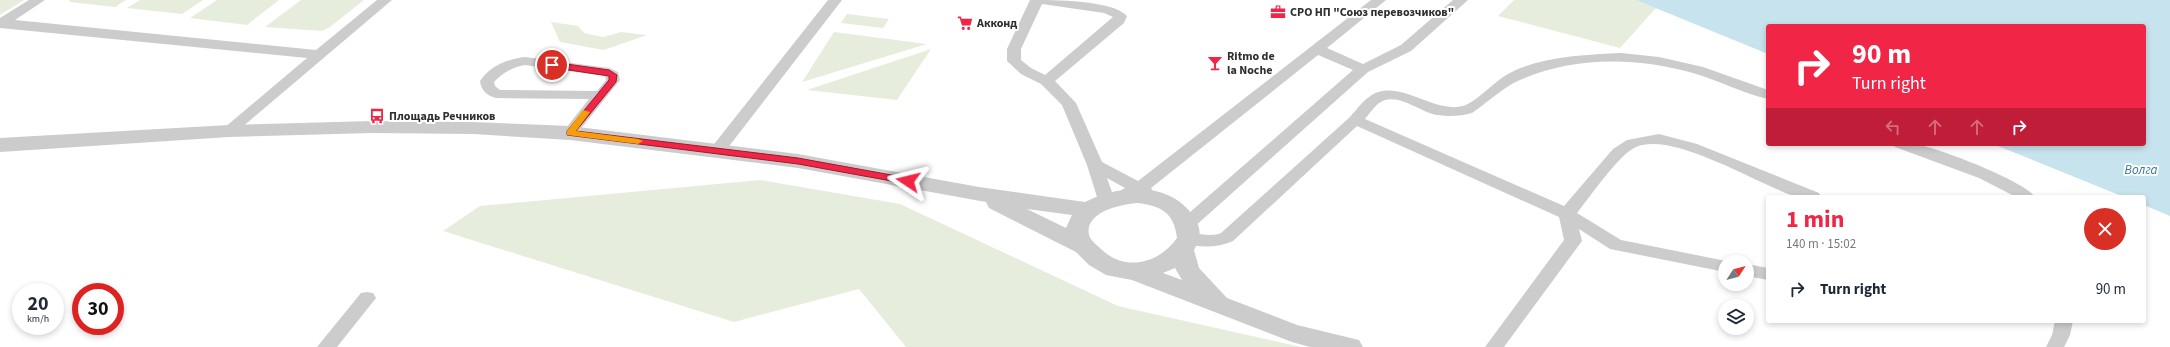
<!DOCTYPE html>
<meta charset="utf-8">
<style>
:root{--surface:#fff;--page:#f6f6f7;--text:#1f2937;--muted:#747a83;--accent:#f12647}
body{margin:0;font-family:"Source Sans 3",sans-serif;background:var(--page);color:var(--text);height:100vh;display:flex;flex-direction:column;font-size:15px;white-space:nowrap}
*{box-sizing:border-box;margin:0}
p{font-size:13px;color:var(--muted)}
.icon{flex:none;width:22px;height:22px;fill:none;stroke:currentColor;stroke-width:2;stroke-linecap:round;stroke-linejoin:round}
.map{position:relative;flex:1;overflow:hidden}
.side{position:absolute;left:1766px;top:195px;width:380px;height:128px;display:flex;flex-direction:column;background:var(--surface);border-radius:4px;box-shadow:0 2px 6px #0003}
.side>*{flex:none}
.banner{position:absolute;left:1766px;top:24px;width:380px;height:122px;border-radius:4px;box-shadow:0 2px 6px #0003;background:#f12647;color:#fff;overflow:hidden}
.needle{width:26px;rotate:54deg}
.fabs{position:absolute;left:1718px;top:255px;display:grid;gap:8px}
.fabs a{display:grid;place-items:center;width:36px;height:36px;border-radius:50%;background:var(--surface);box-shadow:0 2px 6px #0003;font-size:20px}
.speed{position:absolute;left:12px;top:283px;display:flex;gap:8px;font-size:20px;font-weight:700;text-align:center}
.speed>*{display:grid;place-content:center;width:52px;height:52px;border-radius:50%;background:var(--surface);box-shadow:0 2px 6px #0003;line-height:1}
.speed small{font-size:10px;font-weight:400}
.speed .limit{border:6px solid #d22;background:#fff;color:#111}
.pin{position:absolute;display:grid;place-items:center;width:34px;height:34px;color:#fff;margin:-17px;border:2px solid #fff;border-radius:50%;box-shadow:0 1px 4px #0007}
.me{position:absolute;width:44px;margin:-22px;rotate:280deg;stroke-linejoin:round;filter:drop-shadow(0 0 3px #0008)}
.turn{display:flex;align-items:center;gap:14px;height:84px;padding:0 20px;font-size:18px}
.turn .icon{width:52px;height:52px;stroke-width:2.5}
.turn b{display:block;font-size:28px;line-height:34px}
.lanes{display:flex;align-items:center;height:38px;padding:0 20px;background:#0003;justify-content:center;gap:20px;direction:ltr}
.lanes .off{opacity:.35}
.round{display:grid;place-items:center;flex:none;width:42px;height:42px;border-radius:21px;background:var(--page)}
.head{display:flex;align-items:center;justify-content:space-between;height:68px;padding:0 20px}
h1{font-size:24px;font-weight:700;line-height:30px;color:var(--accent)}
ul{padding:0;list-style:none}
li{display:flex;align-items:center;gap:12px;height:52px;padding:0 20px}
li div{flex:1}
li b{display:block;font-size:15px}
li em{font-style:normal}
.map>svg:first-child{display:block}
.green{fill:#e7eddc}
.water{fill:#c7e3ee}
.lines{fill:none;stroke-linecap:round;stroke-linejoin:round}
.service{fill:#ccc;fill-rule:evenodd}
.minor{fill:#ccc;fill-rule:evenodd}
.route{fill:#f12647;stroke:#9d192e}
.slow{fill:#f59e0b}
.labels{text-anchor:middle;dominant-baseline:central;stroke-width:4;stroke-linejoin:round;paint-order:stroke}
.poi-label{font-size:12px;font-weight:bold;fill:#2f2f2f;stroke:#fff;text-anchor:start}
.water-label{font-size:13px;font-style:italic;fill:#377a97;stroke:#fff}
</style>
<div class="map">
<svg width="2170" height="347" viewBox="0 0 2170 347">
<rect width="100%" height="100%" fill="#fff"/>
<path class="green" d="M0 0H24L0 15Z
M69 0H126L115 7 70 2Z
M140 0H203L182 14 127 8Z
M217 0H279L247 25 190 18Z
M301 0H364L330 27 322 31 265 27Z
M1514 0H1636L1656 8 1620 48 1498 16Z
M847 14 889 19 883 28 841 23Z
M551 22 578 26 584 33 603 37 621 32 647 35 604 50 560 42Z
M834 32 927 44 802 82Z
M931 49 897 100 807 90Z
M760 180 900 204 1118 306 1301 347H906L859 289 734 322 443 231 480 206Z"/>
<path class="water" d="M1636 0H2170V216L2144 205V197H2124L1993 144H2144V26H1768V54Z"/>
<g class="lines">
<path class="service" d="M29 0H45L15 20 316 50 377 0H392L234 134H224L221 131 224 128 307 58 0 28V18Z
M828 0H842L723 154H711L709 151 711 148Z
M1030 0C1053 0 1113 0 1127 16L1124 23 1055 81 1076 103 1102 162 1138 181 1371 0H1386L1327 48 1363 64 1401 45 1453 0H1468L1411 51 1368 72 1193 228 1187 230 1181 228 1179 224 1181 220 1353 70 1318 55 1151 188 1153 192 1151 196C1145 197 1143 195 1138 195 1129 196 1125 204 1114 200L1112 204 1106 205 1100 204 1098 200 1087 165 1062 105 1041 84 1021 74 1007 61V49ZM1042 4 1104 13 1113 17 1045 75 1031 68 1021 60V49ZM1107 178 1125 188 1113 195Z
M1621 53 1659 57 1703 67 1768 90V99C1742 93 1718 80 1693 73 1638 57 1573 56 1520 80 1503 87 1487 103 1472 113 1462 116 1449 117 1438 115 1422 113 1402 95 1385 100 1377 102 1370 113 1365 119L1564 206 1613 149 1627 140 1659 134 1697 144 1819 193 1821 197C1814 197 1804 199 1797 197 1758 185 1674 131 1636 147 1619 154 1590 197 1577 213L1621 240 1731 262H1725V272L1610 249 1579 229 1582 241 1579 245 1504 347H1485L1564 240 1559 217 1357 126 1233 241C1217 248 1200 248 1183 243L1180 239 1183 235C1195 231 1209 238 1221 233L1350 117C1356 110 1362 102 1369 97 1397 76 1432 114 1463 106 1475 103 1495 81 1508 74 1541 56 1584 55 1621 53Z
M525 57 609 68 618 72 620 80 575 136H565L562 133 589 99 496 98C487 96 481 90 480 81 490 66 507 59 525 57ZM525 65 605 76 606 80 597 91 500 90 495 86 494 82C503 73 512 67 525 65Z
M1892 144C1899 144 1907 143 1914 144 1934 146 2025 181 2035 197H2016L1979 178 1895 147Z
M1747 264 1768 268V280L1747 276Z
M367 292 373 293 376 298 337 347H317L361 293Z
M2055 321H2073L2070 335 2064 347H2046L2052 335Z"/>
<path class="minor" d="M372 121 473 122 570 126 798 154 979 187 1085 202C1120 184 1170 181 1194 217 1202 229 1201 238 1194 250L1199 268 1227 298 1297 325 1359 340 1363 347H1310L1292 342 1132 280 1106 275 1089 265 1076 252 989 208 986 202 798 168 570 140 473 134 372 133 229 137 0 152V138L229 125ZM1137 203C1161 206 1174 212 1177 238 1159 264 1124 272 1101 249 1097 245 1091 241 1089 235 1084 212 1122 204 1137 203ZM1027 209 1072 215 1066 228ZM1175 268 1182 280 1163 273Z"/>
</g>
<path class="route" d="M552 62 609 70 617 75 616 82 576 131 798 158 908 178 912 181 908 184 798 164 567 135V131L609 80V76L549 67V63Z"/>
<path class="slow" d="M583 110 590 112 576 131 638 139 643 141 638 144 567 135V131Z"/>
<defs>
<g id="office-bare" transform="scale(1.2)"><path d="M-6-3h4V-5.5h4V-3h4V5H-6ZM-1-4.5V-3h2v-1.5ZM-6 0V1H6V0Z" fill="#f12647" stroke="#fff" stroke-width="2.5" paint-order="stroke"/></g>
<g id="supermarket-bare" transform="scale(1.2)"><path d="M-6-5.5h2.5l.6 2H6L4.5 2H-2.5L-4.4-4H-6ZM-1.5 3.2a1.3 1.3 0 1 0 .1 0ZM3 3.2a1.3 1.3 0 1 0 .1 0Z" fill="#f12647" stroke="#fff" stroke-width="2.5" paint-order="stroke"/></g>
<g id="bar-bare" transform="scale(1.2)"><path d="M-6-5H6L.8 .8V4.5H3.5V6h-7V4.5H-.8V.8Z" fill="#f12647" stroke="#fff" stroke-width="2.5" paint-order="stroke"/></g>
<g id="bus-bare" transform="scale(1.2)"><path d="M-5-6H5V4H4V6H2V4H-2V6H-4V4H-5ZM-3.5-4V0h7V-4ZM-3.5 1.2v1.5H-2V1.2ZM2 1.2v1.5H3.5V1.2Z" fill="#f12647" stroke="#fff" stroke-width="2.5" paint-order="stroke"/></g>
</defs>
<g fill-rule="evenodd">
<use href="#office-bare" x="1278" y="12"/>
<use href="#supermarket-bare" x="965" y="23"/>
<use href="#bar-bare" x="1215" y="63"/>
<use href="#bus-bare" x="377" y="116"/>
</g>
<g class="labels">
<g class="poi-label">
<text x="1290" y="12">СРО НП "Союз перевозчиков"</text>
<text x="977" y="23">Акконд</text>
<text x="1227" y="56">Ritmo de<tspan x="1227" dy="14">la Noche</tspan></text>
<text x="389" y="116">Площадь Речников</text>
</g>
<g class="water-label">
<text x="2141" y="170">Волга</text>
</g>
</g>
</svg>
<div class="fabs">
<a><svg class="needle" viewBox="-14 -14 28 28"><path d="M0-13l5 13h-10z" fill="#e53935"/><path d="M0 13l5-13h-10z" fill="#747a83"/></svg></a>
<a><svg class="icon" aria-label="layers" viewBox="0 0 24 24"><path d="M12 4l9 5-9 5-9-5zM3 14l9 5 9-5"/></svg></a>
</div>
<div class="speed"><div>20<small>km/h</small></div><div class="limit">30</div></div>
<div class="pin" style="left:552px;top:65px;background:#d93025"><svg class="icon" aria-label="arrive" viewBox="0 0 24 24"><path d="M6 21V4h12l-3 4 3 4H6"/></svg></div>
<svg class="me" style="left:908px;top:181px" viewBox="-20 -20 40 40"><path d="M0-17L14 15 0 8-14 15z" fill="#f12647" stroke="#fff" stroke-width="4"/></svg>
<div class="banner">
<div class="turn"><svg class="icon" aria-label="right" viewBox="0 0 24 24"><path d="M7 20v-9h11M14 6l5 5-5 5"/></svg><div><b>90 m</b>Turn right</div></div>
<div class="lanes"><svg class="icon off" aria-label="left" viewBox="0 0 24 24"><path d="M17 20v-9H6M10 6l-5 5 5 5"/></svg><svg class="icon off" aria-label="ahead" viewBox="0 0 24 24"><path d="M12 20V5M6 11l6-6 6 6"/></svg><svg class="icon off" aria-label="ahead" viewBox="0 0 24 24"><path d="M12 20V5M6 11l6-6 6 6"/></svg><svg class="icon" aria-label="right" viewBox="0 0 24 24"><path d="M7 20v-9h11M14 6l5 5-5 5"/></svg></div>
</div>
<section class="side">
<div class="head"><div><h1>1 min</h1><p>140 m · 15:02</p></div><a class="round" style="background:#d93025;color:#fff"><svg class="icon" aria-label="close" viewBox="0 0 24 24"><path d="M6 6l12 12M18 6L6 18"/></svg></a></div>
<ul>
<li><svg class="icon" aria-label="right" viewBox="0 0 24 24"><path d="M7 20v-9h11M14 6l5 5-5 5"/></svg><div><b>Turn right</b></div><em>90 m</em></li>
</ul>
</section>
</div>
